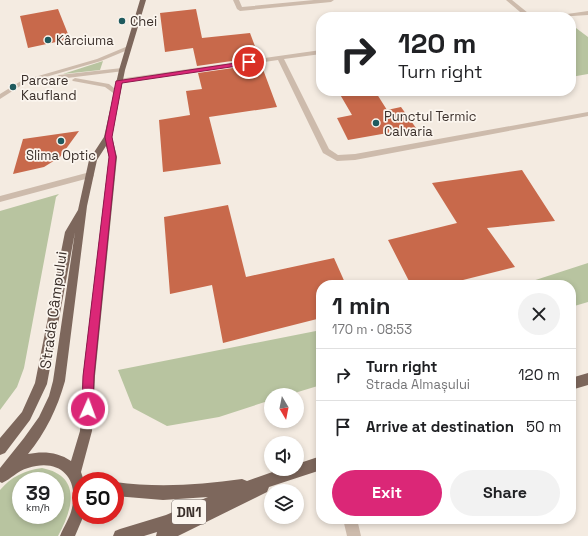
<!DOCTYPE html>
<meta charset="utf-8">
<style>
:root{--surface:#fff;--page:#f2f2f2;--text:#202124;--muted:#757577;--line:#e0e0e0;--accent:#db2777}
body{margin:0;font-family:"Space Grotesk",sans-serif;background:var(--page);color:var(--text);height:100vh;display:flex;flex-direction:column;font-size:15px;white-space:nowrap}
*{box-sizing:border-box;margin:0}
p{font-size:13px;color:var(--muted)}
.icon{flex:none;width:22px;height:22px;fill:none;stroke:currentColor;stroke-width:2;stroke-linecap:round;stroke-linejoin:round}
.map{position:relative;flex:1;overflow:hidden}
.details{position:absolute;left:316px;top:280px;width:260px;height:244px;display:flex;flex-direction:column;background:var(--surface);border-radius:16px;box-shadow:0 2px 6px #0003}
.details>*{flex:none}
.hud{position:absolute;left:316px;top:12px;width:260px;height:84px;border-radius:16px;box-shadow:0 2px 6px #0003;background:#fff;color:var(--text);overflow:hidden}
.needle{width:26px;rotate:170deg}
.buttons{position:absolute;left:264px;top:388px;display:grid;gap:8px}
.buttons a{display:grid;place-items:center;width:40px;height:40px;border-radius:50%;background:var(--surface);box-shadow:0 2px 6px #0003;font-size:20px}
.speed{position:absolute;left:12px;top:472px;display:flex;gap:8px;font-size:20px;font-weight:700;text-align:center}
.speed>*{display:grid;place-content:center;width:52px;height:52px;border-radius:50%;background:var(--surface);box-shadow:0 2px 6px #0003;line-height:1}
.speed small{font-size:10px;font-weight:400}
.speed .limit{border:6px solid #d22;background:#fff;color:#111}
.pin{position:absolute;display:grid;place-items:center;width:34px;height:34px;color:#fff;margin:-17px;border:2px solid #fff;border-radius:50%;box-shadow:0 1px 4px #0007}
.me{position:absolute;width:44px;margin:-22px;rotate:2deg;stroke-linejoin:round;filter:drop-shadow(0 0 3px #0008)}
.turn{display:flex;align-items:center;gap:14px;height:84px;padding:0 16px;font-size:18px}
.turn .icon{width:52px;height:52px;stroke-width:2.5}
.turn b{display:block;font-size:28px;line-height:34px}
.round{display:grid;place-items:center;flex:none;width:42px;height:42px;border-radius:21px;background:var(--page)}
.headline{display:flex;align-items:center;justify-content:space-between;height:68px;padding:0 16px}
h1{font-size:24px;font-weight:800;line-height:30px}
.button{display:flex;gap:8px;margin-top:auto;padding:8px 16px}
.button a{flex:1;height:46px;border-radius:24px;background:var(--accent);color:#fff;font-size:16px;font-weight:800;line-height:46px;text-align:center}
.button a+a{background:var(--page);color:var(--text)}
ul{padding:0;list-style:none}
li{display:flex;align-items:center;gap:12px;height:52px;padding:0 16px;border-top:1px solid var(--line)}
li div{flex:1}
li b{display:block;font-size:15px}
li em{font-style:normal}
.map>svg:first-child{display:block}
.green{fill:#b8c4a0;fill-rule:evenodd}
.building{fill:#c8694b}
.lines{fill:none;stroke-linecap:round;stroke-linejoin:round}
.minor{fill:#cdbbac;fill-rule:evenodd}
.major{fill:#7d675c;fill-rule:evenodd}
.route{fill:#db2777;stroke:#8e194d}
.poi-dot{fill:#1f5a5e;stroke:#fbf5ee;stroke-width:1.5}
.labels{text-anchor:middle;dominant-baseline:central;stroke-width:3.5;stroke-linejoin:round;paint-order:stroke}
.far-poi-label{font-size:13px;fill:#3b302b;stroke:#fbf5ee;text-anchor:start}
.shield{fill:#fbf5ee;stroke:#756b66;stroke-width:1}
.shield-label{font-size:14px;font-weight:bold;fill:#3b302b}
.street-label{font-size:15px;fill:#3b302b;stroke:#fbf5ee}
</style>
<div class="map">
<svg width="588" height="536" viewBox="0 0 588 536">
<rect width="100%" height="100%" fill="#f4ebe1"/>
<path class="green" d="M576 28 588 37V74L571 77V29Z
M103 61 100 70 63 74Z
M59 194 56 197 24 368 17 387 0 410V211Z
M588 263V302L571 307V285H520Z
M321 330V385L288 395H271V400L219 417 167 426 133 408 118 370Z
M42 468C82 476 73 509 58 536H0V490C11 477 25 470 42 468ZM21 481H55V515H21Z"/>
<path class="building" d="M58 9 70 39 28 48 20 16Z
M196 9 202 38 250 33 259 57 197 66 193 48 165 52 160 13Z
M261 64 277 107 209 117 221 164 163 172 159 120 190 115 186 91 202 89 198 73Z
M338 91H375L387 110 401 107 416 128 348 140 337 118 352 115Z
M79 131 60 157 44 167 13 174 23 139Z
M522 170 555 221 487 228 515 267 443 285H411L388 240 457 223 432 183Z
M228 205 246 277 334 258 346 285H321V318L223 343 212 285 170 294 164 217Z"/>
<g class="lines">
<path class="minor" d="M233 0H239L242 7 314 0H334L331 2 240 11 237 9Z
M506 0H512L533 17H526Z
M588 11V15L557 17 560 15Z
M128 46 130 47V49L101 61 25 83 0 99V94L21 81 97 59Z
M321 50V54L284 59 329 149 338 155 355 154 588 112V116L355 160 337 161 323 153 278 60 119 83 116 81 119 79Z
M122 68 124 69V71L59 79 56 77 59 75Z
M75 78 109 84 120 93 116 95 105 87 73 81 72 80Z
M90 172 94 175 93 177 0 202V196Z
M343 519H357L361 536H347Z"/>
<path class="major" d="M140 0H146L125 70 118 105 112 137 117 157 95 376 92 431 81 472 84 481H81V515H84L75 536H60C64 526 70 518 72 508 79 477 59 458 28 468 17 471 11 479 2 483L0 482V468L24 438 39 417 49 396 53 381 75 232 47 384 30 420 5 453 0 455V438L22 412 35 383 65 232 78 210 89 160 104 137 119 70ZM106 146 109 157 83 376 80 431 71 461C58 452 43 451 28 454 46 432 57 409 65 381L87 206 97 160Z
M588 373V385L571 390V378Z
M321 456V470L269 487 267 492 178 536H156L157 532 144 536H113L115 531 120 529 166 515 208 497 163 500 115 496V482C158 488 199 485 242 479L247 481 281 469H297V464Z"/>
</g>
<path class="route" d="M249 61 252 62 251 64 122 83 112 137 116 157 94 376 93 409 92 413 88 415 84 413 82 409 83 376 109 157 105 137 116 81Z"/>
<g class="poi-dot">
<circle cx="122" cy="21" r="4"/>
<circle cx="48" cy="40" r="4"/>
<circle cx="13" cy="87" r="4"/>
<circle cx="376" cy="123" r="4"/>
<circle cx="61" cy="141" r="4"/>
</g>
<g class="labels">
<g class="far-poi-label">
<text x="130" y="21">Chei</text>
<text x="56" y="40">Kârciuma</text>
<text x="21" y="80">Parcare<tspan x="21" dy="15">Kaufland</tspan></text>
<text x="384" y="116">Punctul Termic<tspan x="384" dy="15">Calvaria</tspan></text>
<text x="61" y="155" text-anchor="middle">Slima Optic</text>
</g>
<rect class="shield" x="172" y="500" width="34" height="24" rx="3"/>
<g class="shield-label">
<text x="189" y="512">DN1</text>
</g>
<g class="street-label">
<text transform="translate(53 310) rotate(-82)">Strada Câmpului</text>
</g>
</g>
</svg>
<div class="buttons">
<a><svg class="needle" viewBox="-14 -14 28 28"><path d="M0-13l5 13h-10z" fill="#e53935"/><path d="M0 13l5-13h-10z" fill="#757577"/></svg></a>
<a><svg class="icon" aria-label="sound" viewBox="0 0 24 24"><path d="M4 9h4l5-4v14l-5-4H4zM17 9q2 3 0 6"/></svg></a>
<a><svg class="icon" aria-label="layers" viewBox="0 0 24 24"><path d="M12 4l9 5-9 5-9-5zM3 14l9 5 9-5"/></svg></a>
</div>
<div class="speed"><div>39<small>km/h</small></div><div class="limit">50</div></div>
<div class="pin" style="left:249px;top:62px;background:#d93025"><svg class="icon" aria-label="arrive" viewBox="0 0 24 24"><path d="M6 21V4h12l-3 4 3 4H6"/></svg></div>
<svg class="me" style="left:88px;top:409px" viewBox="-20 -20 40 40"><circle r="17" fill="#db2777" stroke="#fff" stroke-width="3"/><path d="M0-11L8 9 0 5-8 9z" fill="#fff"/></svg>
<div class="hud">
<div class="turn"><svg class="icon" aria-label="right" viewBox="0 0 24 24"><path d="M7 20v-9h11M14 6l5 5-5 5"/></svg><div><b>120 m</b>Turn right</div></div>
</div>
<section class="details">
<div class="headline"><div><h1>1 min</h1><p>170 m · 08:53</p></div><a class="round"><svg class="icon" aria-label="close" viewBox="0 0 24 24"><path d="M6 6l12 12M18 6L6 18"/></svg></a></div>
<ul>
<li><svg class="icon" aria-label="right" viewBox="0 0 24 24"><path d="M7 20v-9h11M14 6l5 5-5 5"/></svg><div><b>Turn right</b><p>Strada Almașului</p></div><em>120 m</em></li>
<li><svg class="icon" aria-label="arrive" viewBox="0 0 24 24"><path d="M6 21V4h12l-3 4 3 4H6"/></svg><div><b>Arrive at destination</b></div><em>50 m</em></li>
</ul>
<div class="button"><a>Exit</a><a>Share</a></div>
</section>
</div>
